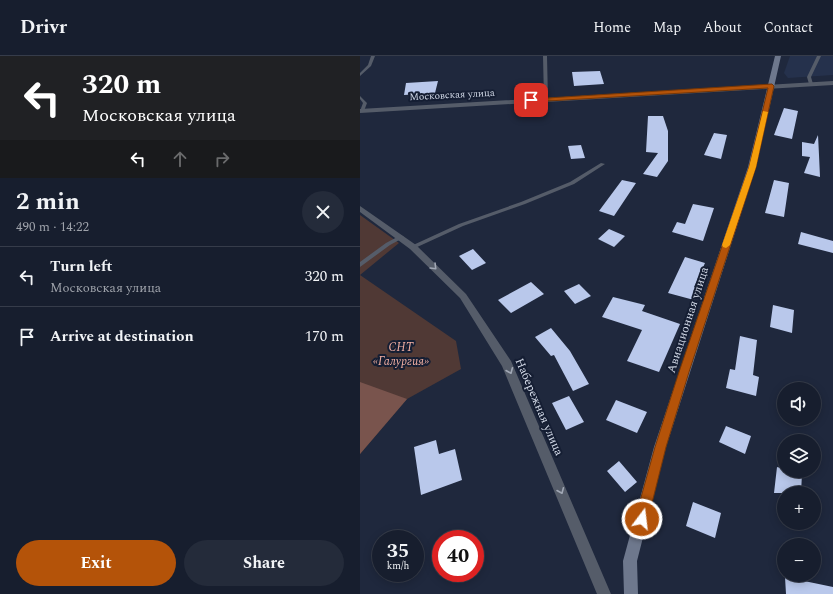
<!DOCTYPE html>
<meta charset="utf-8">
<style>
:root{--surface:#171e2e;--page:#242b3a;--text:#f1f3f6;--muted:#9ea2aa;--line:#363c4a;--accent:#b45309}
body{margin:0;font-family:Spectral,serif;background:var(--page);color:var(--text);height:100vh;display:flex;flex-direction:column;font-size:15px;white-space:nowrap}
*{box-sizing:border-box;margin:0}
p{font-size:13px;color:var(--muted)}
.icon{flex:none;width:22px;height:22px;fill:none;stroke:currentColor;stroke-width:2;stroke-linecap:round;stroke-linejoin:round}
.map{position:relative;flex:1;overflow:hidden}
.drawer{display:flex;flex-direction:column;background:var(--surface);width:360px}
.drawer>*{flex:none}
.top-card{background:#202124;color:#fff;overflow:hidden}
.buttons{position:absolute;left:417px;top:326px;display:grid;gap:8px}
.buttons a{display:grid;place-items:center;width:44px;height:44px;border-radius:50%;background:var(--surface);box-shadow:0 2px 10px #0003,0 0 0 1px var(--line);font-size:20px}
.speed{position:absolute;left:12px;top:474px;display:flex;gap:8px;font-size:20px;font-weight:700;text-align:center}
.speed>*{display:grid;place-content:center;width:52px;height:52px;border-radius:50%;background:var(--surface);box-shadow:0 2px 10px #0003,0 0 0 1px var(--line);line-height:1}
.speed small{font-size:10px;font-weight:400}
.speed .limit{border:6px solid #d22;background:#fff;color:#111}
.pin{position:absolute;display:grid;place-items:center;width:34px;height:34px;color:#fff;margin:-17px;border-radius:8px;box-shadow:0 2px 6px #0006}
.me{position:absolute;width:44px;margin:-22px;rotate:15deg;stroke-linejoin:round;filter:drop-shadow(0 0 3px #0008)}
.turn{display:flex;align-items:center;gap:14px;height:84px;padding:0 16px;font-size:18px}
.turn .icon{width:52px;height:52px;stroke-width:2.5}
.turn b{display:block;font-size:28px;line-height:34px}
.lanes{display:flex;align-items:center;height:38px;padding:0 16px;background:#0003;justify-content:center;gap:20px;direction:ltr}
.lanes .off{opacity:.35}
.round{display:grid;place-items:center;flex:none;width:42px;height:42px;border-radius:21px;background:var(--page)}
.summary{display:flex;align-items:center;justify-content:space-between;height:68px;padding:0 16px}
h1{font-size:24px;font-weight:700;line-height:30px}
.button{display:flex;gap:8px;margin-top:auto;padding:8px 16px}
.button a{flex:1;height:46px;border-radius:24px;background:var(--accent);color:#fff;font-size:16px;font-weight:700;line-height:46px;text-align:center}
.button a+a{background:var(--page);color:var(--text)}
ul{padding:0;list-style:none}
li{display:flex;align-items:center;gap:12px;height:60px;padding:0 16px;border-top:1px solid var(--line)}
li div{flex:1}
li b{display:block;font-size:15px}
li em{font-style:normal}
header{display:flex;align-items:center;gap:24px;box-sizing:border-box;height:56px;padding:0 20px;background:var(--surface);border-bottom:1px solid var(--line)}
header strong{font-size:19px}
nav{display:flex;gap:22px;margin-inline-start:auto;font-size:14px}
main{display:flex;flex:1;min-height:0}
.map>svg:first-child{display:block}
.built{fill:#25314c}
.green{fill:#503935}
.forest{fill:#79544d}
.building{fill:#b9c8eb}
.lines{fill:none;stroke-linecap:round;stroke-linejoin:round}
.lane{fill:#555c69;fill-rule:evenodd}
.street{fill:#555c69;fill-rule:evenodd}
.secondary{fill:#6e788d;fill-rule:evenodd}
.oneway{stroke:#a1a8b5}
.route{fill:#b45309;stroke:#753606}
.slow{fill:#f59e0b}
.labels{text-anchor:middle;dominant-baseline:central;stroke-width:4;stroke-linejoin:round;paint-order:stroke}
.far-street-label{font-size:10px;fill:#d3dae8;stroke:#151e33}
.street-label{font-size:12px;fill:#d3dae8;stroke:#151e33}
.park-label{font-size:12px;font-style:italic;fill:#f2afa2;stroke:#151e33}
</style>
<header>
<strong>Drivr</strong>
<nav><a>Home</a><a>Map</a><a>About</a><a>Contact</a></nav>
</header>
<main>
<section class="drawer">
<div class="top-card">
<div class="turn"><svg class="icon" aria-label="left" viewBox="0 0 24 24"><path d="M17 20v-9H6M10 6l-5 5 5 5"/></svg><div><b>320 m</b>Московская улица</div></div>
<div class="lanes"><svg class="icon" aria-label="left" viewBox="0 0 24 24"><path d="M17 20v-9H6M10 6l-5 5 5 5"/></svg><svg class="icon off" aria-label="ahead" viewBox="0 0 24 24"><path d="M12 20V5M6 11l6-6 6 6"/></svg><svg class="icon off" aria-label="right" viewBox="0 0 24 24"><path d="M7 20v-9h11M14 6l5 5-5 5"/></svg></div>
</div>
<div class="summary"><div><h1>2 min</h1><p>490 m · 14:22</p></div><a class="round"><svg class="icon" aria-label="close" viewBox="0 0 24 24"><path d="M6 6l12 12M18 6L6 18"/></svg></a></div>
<ul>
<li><svg class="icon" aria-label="left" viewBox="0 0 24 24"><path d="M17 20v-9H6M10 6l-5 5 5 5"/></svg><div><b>Turn left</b><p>Московская улица</p></div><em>320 m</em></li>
<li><svg class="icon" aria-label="arrive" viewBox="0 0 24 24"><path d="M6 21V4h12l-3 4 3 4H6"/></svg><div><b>Arrive at destination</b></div><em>170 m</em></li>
</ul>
<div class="button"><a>Exit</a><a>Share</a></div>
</section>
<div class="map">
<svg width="473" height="538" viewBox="0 0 473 538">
<rect width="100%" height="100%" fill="#1f283d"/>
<path class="built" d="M430 0H473V19L428 22 424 17Z"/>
<path class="green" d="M0 159 39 187 0 219Z
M0 219 96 285 101 313 47 343 0 398Z"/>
<path class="forest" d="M0 326 47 343 0 398Z"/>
<path class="building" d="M240 15 244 28 214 30 212 16Z
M78 25 75 37 44 39 46 27Z
M424 52 438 55 432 83 414 79Z
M288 60H303L308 75V105L297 121 283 118 298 97 286 96Z
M354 77 367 79 361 103 344 99Z
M458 79 459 99 460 121 444 117 450 101 442 100V86L454 88Z
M221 89 225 102 211 103 208 90Z
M262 124 276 127 254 160 239 155Z
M414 124 429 127 424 161 405 157Z
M333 148 354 152 343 185 312 176 317 166 325 168Z
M249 173 265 180 254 191 238 183Z
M441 176 473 185V197L438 188Z
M113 193 126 207 112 214 99 200Z
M325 201 345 207 334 231 338 233 334 244 308 237Z
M171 226 184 238 151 257 138 244Z
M219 228 231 240 215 248 204 235Z
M253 241 285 249 282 255 320 268 299 316 267 305 282 274 242 261Z
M413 249 434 254 432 277 410 271Z
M191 272 210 295 229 328 213 335 194 299 191 300 175 281Z
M380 280 397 284 393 319 399 321 396 340 366 332 370 313 375 314Z
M209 340 224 366 206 374 192 347Z
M256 344 287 356 277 377 246 364Z
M366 370 391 380 385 398 359 386Z
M76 384 79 398 95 393 102 424 61 439 54 391Z
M259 405 277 426 265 436 247 415Z
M417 411 424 413V415L442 418 441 437H414Z
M333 446 361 457 355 482 326 470Z
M425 521 473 531V538H426Z"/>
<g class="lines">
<path class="lane" d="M11 0H15L11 10 0 20V17L8 9Z
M183 0H187L188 44 186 45 184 44Z
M457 0H461L451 21 453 28 451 29 449 28 447 21Z
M0 40 7 47 4 55 2 56 0 55 3 47 0 43Z
M241 107 245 108 214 128 165 148 103 170 55 192H51L50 191 51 190 99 168 161 146 210 126Z
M41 179 44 181 43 182 30 189 0 211V206L26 187Z"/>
<path class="street" d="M473 25V29L0 57V53Z
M0 150 56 189 106 238 151 305 251 538H237L142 310 100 242 50 193 0 156Z"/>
<path class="secondary" d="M415 0H421L396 111 306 391 277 505 278 538H264L263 505 294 391 388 111Z"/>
</g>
<defs><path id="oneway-chevron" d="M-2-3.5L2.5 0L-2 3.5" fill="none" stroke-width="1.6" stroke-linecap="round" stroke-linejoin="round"/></defs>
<g class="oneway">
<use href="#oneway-chevron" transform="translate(74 211) rotate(45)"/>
<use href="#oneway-chevron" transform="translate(150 315) rotate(67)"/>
<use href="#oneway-chevron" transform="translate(201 435) rotate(67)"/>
</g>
<path class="route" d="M412 28 414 30 396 111 329 316 306 391 288 463 286 467 282 469 277 467 275 463 295 391 319 316 389 111 408 32 171 46 168 44 171 43Z"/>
<path class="slow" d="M403 55 408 56 396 111 370 189 366 192 363 191 362 189 389 111Z"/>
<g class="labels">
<g class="far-street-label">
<text transform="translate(92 39) rotate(-3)">Московская улица</text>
</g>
<g class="street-label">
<text transform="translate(328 264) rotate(-72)">Авиационная улица</text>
<text transform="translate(179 351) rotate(67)">Набережная улица</text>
</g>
<g class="park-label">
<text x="41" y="291">СНТ<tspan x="41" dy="14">«Галургия»</tspan></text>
</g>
</g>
</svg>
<div class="buttons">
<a><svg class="icon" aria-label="sound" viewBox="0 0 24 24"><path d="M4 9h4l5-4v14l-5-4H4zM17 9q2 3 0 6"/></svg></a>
<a><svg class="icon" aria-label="layers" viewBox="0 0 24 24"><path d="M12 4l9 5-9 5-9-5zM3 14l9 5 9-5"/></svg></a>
<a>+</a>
<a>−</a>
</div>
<div class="speed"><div>35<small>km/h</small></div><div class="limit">40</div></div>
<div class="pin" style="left:171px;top:44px;background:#d93025"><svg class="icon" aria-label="arrive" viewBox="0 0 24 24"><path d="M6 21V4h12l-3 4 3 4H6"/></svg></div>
<svg class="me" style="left:282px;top:463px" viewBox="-20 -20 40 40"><circle r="17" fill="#b45309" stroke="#fff" stroke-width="3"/><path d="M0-11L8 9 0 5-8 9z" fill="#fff"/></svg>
</div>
</main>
